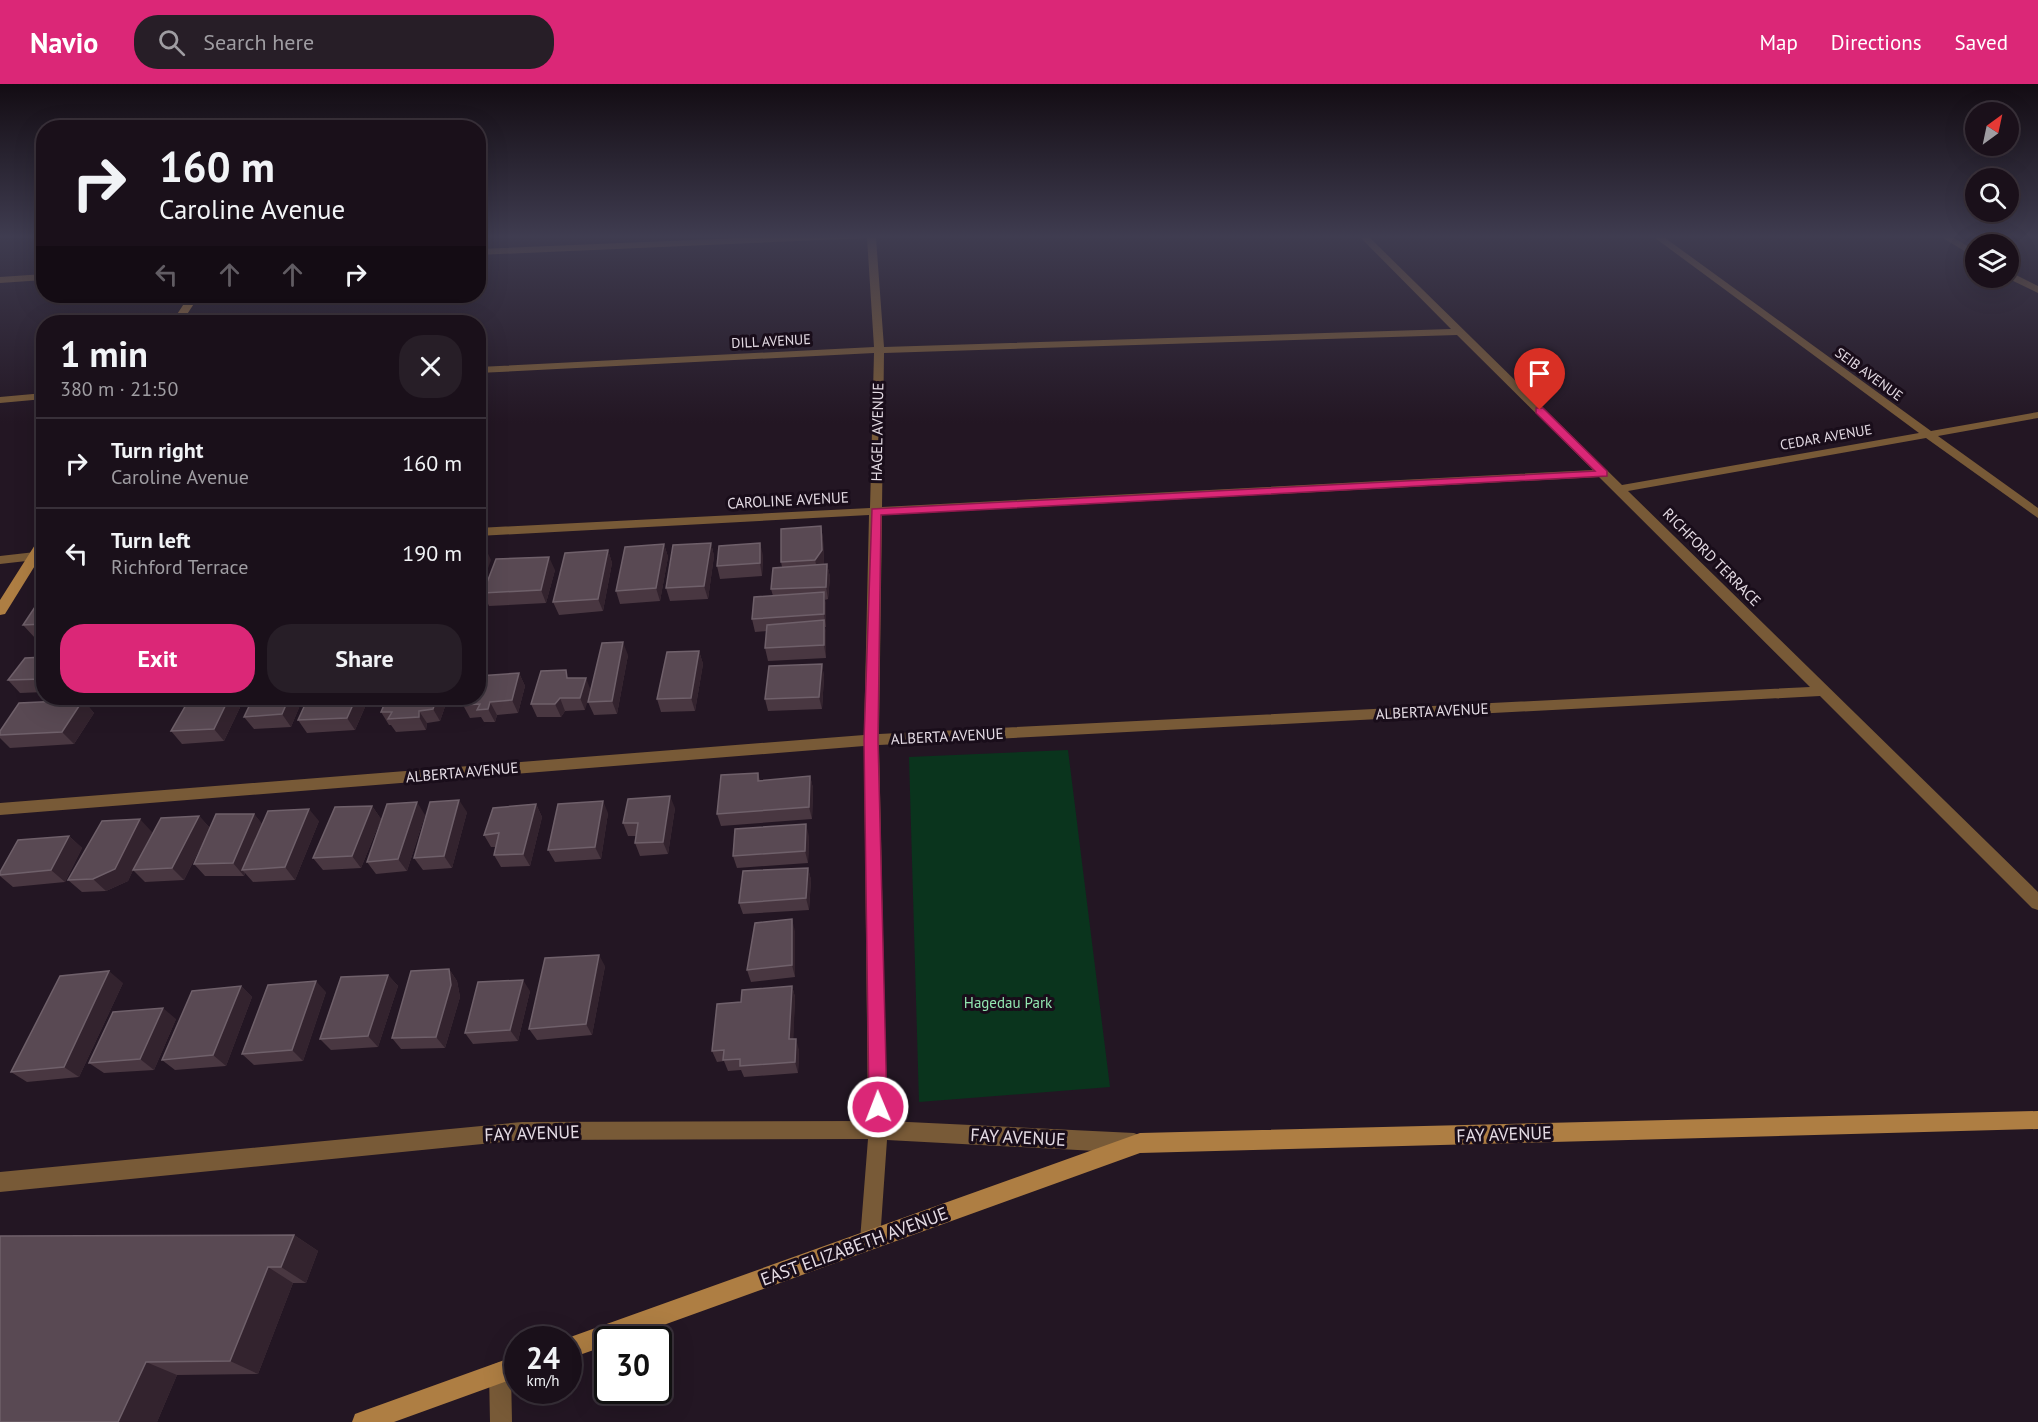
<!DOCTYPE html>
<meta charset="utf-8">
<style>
:root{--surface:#1a101a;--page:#271e27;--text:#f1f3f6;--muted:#9f9da2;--line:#383039;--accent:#db2777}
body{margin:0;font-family:"PT Sans",sans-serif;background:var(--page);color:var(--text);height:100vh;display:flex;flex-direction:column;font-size:22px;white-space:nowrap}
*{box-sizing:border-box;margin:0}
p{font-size:20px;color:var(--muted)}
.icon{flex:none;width:33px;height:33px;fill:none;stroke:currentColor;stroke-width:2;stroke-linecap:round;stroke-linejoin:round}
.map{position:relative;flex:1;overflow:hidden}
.drawer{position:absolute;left:36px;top:231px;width:450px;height:390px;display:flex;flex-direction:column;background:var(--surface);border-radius:24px;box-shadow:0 6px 24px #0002,0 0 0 2px var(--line)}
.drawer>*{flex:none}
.hud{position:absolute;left:36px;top:36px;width:450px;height:183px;border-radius:24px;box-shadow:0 6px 24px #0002,0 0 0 2px var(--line);background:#1a101a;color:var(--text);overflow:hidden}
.needle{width:39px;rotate:33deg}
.controls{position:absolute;left:1965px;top:18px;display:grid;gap:12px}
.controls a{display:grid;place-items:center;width:54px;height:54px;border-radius:50%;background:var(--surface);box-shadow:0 6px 24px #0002,0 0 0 2px var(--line);font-size:30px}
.speed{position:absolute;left:504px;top:1242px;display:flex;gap:12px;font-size:30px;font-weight:700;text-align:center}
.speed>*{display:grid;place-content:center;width:78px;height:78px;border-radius:50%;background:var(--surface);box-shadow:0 6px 24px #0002,0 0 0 2px var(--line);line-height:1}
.speed small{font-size:15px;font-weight:400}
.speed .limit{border:3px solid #111;border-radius:9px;background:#fff;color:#111}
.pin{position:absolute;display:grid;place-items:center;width:51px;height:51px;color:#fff;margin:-62px -26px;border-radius:50% 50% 50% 0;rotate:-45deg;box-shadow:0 0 6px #0007}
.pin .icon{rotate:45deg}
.me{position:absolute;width:66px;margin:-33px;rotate:359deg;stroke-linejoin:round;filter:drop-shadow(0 0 4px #0008)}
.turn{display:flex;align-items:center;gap:21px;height:126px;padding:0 24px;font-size:27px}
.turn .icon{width:78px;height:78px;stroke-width:2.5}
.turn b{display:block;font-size:42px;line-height:51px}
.lanes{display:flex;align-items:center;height:57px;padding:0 24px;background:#0003;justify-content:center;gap:30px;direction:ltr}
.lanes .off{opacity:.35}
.round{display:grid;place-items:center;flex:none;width:63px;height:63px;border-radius:24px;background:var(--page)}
.summary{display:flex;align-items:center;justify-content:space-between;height:102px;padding:0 24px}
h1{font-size:36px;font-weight:800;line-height:45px}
.primary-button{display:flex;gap:12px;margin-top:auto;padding:12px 24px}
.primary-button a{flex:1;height:69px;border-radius:24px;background:var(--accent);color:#fff;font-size:24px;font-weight:800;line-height:69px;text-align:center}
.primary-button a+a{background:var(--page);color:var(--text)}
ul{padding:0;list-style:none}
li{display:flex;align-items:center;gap:18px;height:90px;padding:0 24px;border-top:2px solid var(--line)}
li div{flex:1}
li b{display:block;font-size:22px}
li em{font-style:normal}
header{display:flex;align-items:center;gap:36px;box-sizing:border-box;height:84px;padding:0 30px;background:var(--accent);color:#fff}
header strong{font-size:28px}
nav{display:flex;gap:33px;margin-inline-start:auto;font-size:21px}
.search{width:420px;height:54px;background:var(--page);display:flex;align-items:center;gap:15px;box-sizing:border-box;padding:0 21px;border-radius:24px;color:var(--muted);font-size:22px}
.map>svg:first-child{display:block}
.green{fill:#0a341d}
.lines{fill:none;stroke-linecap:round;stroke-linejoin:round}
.street{fill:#785a37;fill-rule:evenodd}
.secondary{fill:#ae7e43;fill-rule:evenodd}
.wall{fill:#493741}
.shaded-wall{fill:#33232e}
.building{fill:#594953;stroke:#6f606a;stroke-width:1.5}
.route{fill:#db2777;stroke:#8e194d;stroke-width:1.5}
.labels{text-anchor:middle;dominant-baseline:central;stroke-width:6;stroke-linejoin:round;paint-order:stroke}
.far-street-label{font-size:14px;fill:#e4dbe4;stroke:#190d1a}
.street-label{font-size:15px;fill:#e4dbe4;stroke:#190d1a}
.park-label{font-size:15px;fill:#92e6b0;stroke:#190d1a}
.near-street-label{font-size:18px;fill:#e4dbe4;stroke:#190d1a}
</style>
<header>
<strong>Navio</strong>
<div class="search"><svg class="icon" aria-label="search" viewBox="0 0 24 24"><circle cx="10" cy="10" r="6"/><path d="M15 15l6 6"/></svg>Search here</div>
<nav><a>Map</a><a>Directions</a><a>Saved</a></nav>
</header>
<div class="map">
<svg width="2038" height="1338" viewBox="0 0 2038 1338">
<rect width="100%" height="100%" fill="#231623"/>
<path class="green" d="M1068 666 1110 1003 919 1018 909 673Z"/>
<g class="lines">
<path class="street" d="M810 151H883L876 154 884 263 1451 245 1358 151H1367L1622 401 1919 349 1651 151H1661L1931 347 2038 328V334L1938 352 2038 424V434L1926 354 1628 407 2038 808V826L2032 824 1820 612 879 661 887 1037 1134 1049 1141 1052 1144 1059 1141 1066 1134 1069 887 1056 880 1156 877 1163 870 1166 863 1163 860 1156 868 1055 522 1056 0 1108V1088L522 1038 868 1037 864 662 0 731V719L864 651 869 431 478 452V444L870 424 874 269 478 289V283L874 263 867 154 478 171V165ZM1457 251 1593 386 882 423 884 269ZM1599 393 1810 603 879 650 882 431Z
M1938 151H1949L1976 167V174Z
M2008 187 2038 202V209L2007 194Z
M44 190V196L0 199V193Z
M44 309V315L0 319V313Z
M44 467V475L0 480V472Z
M500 1278 508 1281 511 1289 512 1338H490L489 1289 492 1281Z"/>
<path class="secondary" d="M189 212H199L182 238H172Z
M44 452V467L5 530 0 531V516L40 453Z
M2038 1027V1045L1140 1069 622 1256H608V1261L568 1275V1256H562L1140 1049Z
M518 1271V1293L394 1338H352L355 1330 363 1327Z"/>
</g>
<path class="wall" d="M821 442 823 455 824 479 823 480H827L830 493 828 515 825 516 826 521V543H825L826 549V574L768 577 765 564 767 547 755 548 752 535 773 512 771 505 782 483 781 478Z
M711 459 714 472 708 515 670 517 666 504Z
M664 460 668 473 660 517 620 520 616 507Z
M608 466 612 479 603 527 559 531 553 518Z
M763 471 762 492 720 495 717 482Z
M555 486 546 519 489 522 483 509Z
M44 522V553L35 554 23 541Z
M699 567 703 580 695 627 661 628 657 615Z
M628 571 617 630 594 631 588 618Z
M44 573V608L20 609 8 596Z
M822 580 824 593 822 625 768 627 765 615Z
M519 589 525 602 518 629 497 631 495 638H484L481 633 470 634 463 621Z
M569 594H586L585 626 565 627 561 633H537L531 620Z
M190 614H243L244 615 224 657 182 660 171 647Z
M303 614 291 643 254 645 244 633Z
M308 614H369L355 646 307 649 298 636Z
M448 614 440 637 427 639 426 646 396 648 391 641H389L381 628Z
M83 616 94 629 74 660 10 664 0 654V647Z
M758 689 760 697 810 692 813 704 812 735 721 742 717 730Z
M536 720 542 733 530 782 501 783 494 771 496 763H491L484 751Z
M372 722 381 735 361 784 323 786 313 774Z
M675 724 668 770 640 772 635 759 636 752H628L623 739Z
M467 728 452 784 423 786 414 774Z
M608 729 601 775 555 778 548 766Z
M254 730 262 740 319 737 295 796 253 798 245 789 244 792H205L194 780Z
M425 731 407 787 376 790 367 778Z
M199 732 210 744 184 796 145 798 133 786 128 797 106 807 82 808 68 796 152 748 136 780Z
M69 752 82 764 65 798 13 803 0 792V788Z
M809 752 808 779 737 784 733 772Z
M808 784 811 796 809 826 743 830 739 819Z
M795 847V893L751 898 747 886Z
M605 882 592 951 537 956 529 945Z
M449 885 457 897 460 913 445 964 401 965 392 954Z
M388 891 398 902 378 963 331 966 320 955Z
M123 899 79 993 27 998 11 988Z
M241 902 252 913 226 982 175 986 162 976Z
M792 902 795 913 793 955 799 966 798 989 744 993 741 986 728 987 724 977 717 978 712 967 741 918Z
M530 907 518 957 473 960 465 949Z
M326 908 303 977 254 981 242 970Z
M176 935 154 986 104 989 89 979Z
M294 1151 318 1167 306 1199H293L258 1290 177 1291 157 1338H0Z"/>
<path class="shaded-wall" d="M821 442 823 455 824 479 818 488 815 476Z
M711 459 714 472 708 515 704 502Z
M760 459 763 471 762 492 760 479Z
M664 460 668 473 660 517 656 504Z
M485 463 491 476 479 509 478 481Z
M608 466 612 479 603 527 598 515Z
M549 473 555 486 546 519 541 506Z
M827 480 830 493 828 515 826 503Z
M824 508 826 521V543L824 530Z
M824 536 826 549V574L824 561Z
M623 558 628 571 617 630 612 617Z
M699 567 703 580 695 627 691 614Z
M822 580 824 593 822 625 819 613Z
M519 589 525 602 518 629 512 616Z
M586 594 591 607 585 626 580 614Z
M229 614H243L244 615 224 657 214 645Z
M289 614H303L291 643 282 630Z
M356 614H369L355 646 347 634Z
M437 614H448L440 637 433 625Z
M560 614 565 627 561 633 555 620Z
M83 616 94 629 74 660 62 648Z
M490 618 497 631 495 638 488 625Z
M419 627 427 639 426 646 419 633Z
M810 692 813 704 812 735 809 723Z
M670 712 675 724 668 770 663 758Z
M459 716 467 728 452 784 444 772Z
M603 717 608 729 601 775 595 763Z
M417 718 425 731 407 787 398 775Z
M536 720 542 733 530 782 523 770Z
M372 722 381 735 361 784 352 772Z
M309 725 319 737 295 796 285 783Z
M254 730 264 742 242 786 245 789 244 792 233 779Z
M199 732 210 744 184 796 172 784Z
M140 735 152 748 128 797 106 807 93 795Z
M806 740 809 752 808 779 805 767Z
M69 752 82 764 65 798 51 786Z
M808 784 811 796 809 826 806 814Z
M792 835 795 847V893L792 881Z
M599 871 605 882 592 951 586 940Z
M449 885 457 897 460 913 445 964 436 953Z
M109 887 123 899 79 993 64 983Z
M388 891 398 902 378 963 368 952Z
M523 896 530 907 518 957 510 946Z
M316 897 326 908 303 977 292 966Z
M241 902 252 913 226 982 213 971Z
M792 902 795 913 793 966 789 955Z
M163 924 176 935 154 986 140 975Z
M796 955 799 966 798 989 795 978Z
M294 1151 318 1167 306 1199 281 1183Z
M268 1183 293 1199 258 1290 230 1277Z
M146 1278 177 1291 157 1338H118Z"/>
<path class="building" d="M821 442 822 466 815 476 781 478V445Z
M711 459 704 502 666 504 673 461Z
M760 459V479L717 482 719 462Z
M664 460 656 504 616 507 625 463Z
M478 463H485L478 481Z
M608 466 598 515 553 518 565 469Z
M549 473 541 506 483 509 496 475Z
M827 480 826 503 771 505 773 484Z
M824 508V530L752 535 754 513Z
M44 522V540L23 541 35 523Z
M824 536V561L765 564 767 541Z
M623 558 612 617 588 618 602 559Z
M699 567 691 614 657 615 667 568Z
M44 573V595L8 596 25 574Z
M822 580 819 613 765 615 769 582Z
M566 586 567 594H586L580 614H560L555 620H531L541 587Z
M519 589 512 616 490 618 488 625 477 626 480 620 463 621 465 614H478V592Z
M190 614H229L214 645 171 647Z
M253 614H289L282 630 244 633Z
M308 614H356L347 634 298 636Z
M387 614H437L433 625 419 627V633L388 635 392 628H381Z
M83 616 62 648 0 651V647L19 619Z
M758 689V697L810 692 809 723 717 730 721 691Z
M670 712 663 758 635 759 638 739H623L628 715Z
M459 716 444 772 414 774 430 718Z
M603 717 595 763 548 766 558 720Z
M417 718 398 775 367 778 387 720Z
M536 720 523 770 494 771 499 749 484 751 493 724Z
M372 722 352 772 313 774 335 723Z
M309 725 285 783 242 786 268 727Z
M216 730H254L233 779 194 780Z
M199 732 172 784 133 786 161 734Z
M140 735 115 785 93 795 68 796 102 737Z
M806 740 805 767 733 772 735 745Z
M69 752 51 786 0 791V788L18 756Z
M808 784 806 814 739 819 743 787Z
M792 835V881L747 886 755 839Z
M599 871 586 940 529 945 545 874Z
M449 885 451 901 436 953 392 954 411 887Z
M109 887 64 983 11 988 60 892Z
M388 891 368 952 320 955 341 893Z
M523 896 510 946 465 949 478 898Z
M316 897 292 966 242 970 268 901Z
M241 902 213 971 162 976 192 907Z
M792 902 789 955H796L795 978 740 982V975L723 976 724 966 712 967 717 920 741 918 742 906Z
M163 924 140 975 89 979 113 928Z
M294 1151 281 1183H268L230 1277 146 1278 118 1338H0V1152Z"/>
<linearGradient id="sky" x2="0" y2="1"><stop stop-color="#130c13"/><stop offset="0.45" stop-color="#3f3c50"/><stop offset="1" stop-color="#3f3c50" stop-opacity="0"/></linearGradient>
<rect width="2038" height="339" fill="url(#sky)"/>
<path class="route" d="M1536 324H1543L1607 387V392L881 431 878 656 887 1023 884 1029 878 1031 872 1029 869 1023 864 656 872 425 1595 387 1536 329Z"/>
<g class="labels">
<g class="far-street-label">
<text transform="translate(771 257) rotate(-3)">DILL AVENUE</text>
<text transform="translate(1869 290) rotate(36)">SEIB AVENUE</text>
<text transform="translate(1826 353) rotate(-10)">CEDAR AVENUE</text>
</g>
<g class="street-label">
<text transform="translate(877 348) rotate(-89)">HAGEL AVENUE</text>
<text transform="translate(788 416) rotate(-3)">CAROLINE AVENUE</text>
<text transform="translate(1712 473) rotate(45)">RICHFORD TERRACE</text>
<text transform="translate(1432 627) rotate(-3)">ALBERTA AVENUE</text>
<text transform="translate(947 652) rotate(-3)">ALBERTA AVENUE</text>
<text transform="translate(462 688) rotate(-5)">ALBERTA AVENUE</text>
</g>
<g class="park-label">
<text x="1008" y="918">Hagedau Park</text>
</g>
<g class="near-street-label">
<text transform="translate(532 1049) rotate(-2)">FAY AVENUE</text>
<text transform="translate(1504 1050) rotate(-2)">FAY AVENUE</text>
<text transform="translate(1018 1053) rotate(3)">FAY AVENUE</text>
<text transform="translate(854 1162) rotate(-20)">EAST ELIZABETH AVENUE</text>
</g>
</g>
</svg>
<div class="controls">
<a><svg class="needle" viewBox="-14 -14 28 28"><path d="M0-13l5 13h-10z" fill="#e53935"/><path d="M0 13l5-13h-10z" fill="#9f9da2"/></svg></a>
<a><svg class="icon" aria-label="search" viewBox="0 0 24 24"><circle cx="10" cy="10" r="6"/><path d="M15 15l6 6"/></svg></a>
<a><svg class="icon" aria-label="layers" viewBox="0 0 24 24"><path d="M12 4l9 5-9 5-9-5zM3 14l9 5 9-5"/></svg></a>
</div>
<div class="speed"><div>24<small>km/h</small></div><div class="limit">30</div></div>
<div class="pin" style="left:1540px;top:326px;background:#d93025"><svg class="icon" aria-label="arrive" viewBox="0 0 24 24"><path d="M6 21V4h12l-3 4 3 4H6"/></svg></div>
<svg class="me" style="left:878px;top:1023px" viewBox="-20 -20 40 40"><circle r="17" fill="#db2777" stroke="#fff" stroke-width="3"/><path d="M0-11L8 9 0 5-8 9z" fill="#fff"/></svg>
<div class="hud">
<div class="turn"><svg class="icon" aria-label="right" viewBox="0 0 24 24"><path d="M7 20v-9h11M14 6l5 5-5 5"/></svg><div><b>160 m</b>Caroline Avenue</div></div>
<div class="lanes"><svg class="icon off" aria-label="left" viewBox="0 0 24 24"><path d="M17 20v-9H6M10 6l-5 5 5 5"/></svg><svg class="icon off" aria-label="ahead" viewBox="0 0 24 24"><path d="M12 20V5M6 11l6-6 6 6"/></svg><svg class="icon off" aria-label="ahead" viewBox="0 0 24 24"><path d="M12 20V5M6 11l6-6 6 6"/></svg><svg class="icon" aria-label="right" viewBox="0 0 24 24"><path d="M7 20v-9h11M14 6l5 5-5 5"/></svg></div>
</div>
<section class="drawer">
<div class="summary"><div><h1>1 min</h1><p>380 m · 21:50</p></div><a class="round"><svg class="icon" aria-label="close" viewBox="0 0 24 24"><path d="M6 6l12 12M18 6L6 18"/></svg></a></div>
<ul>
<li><svg class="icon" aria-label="right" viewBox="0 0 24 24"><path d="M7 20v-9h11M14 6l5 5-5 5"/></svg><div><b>Turn right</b><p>Caroline Avenue</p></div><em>160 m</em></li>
<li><svg class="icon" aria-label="left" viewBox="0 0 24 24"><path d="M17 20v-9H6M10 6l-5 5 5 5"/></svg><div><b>Turn left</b><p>Richford Terrace</p></div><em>190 m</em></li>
</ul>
<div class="primary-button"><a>Exit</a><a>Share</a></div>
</section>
</div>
